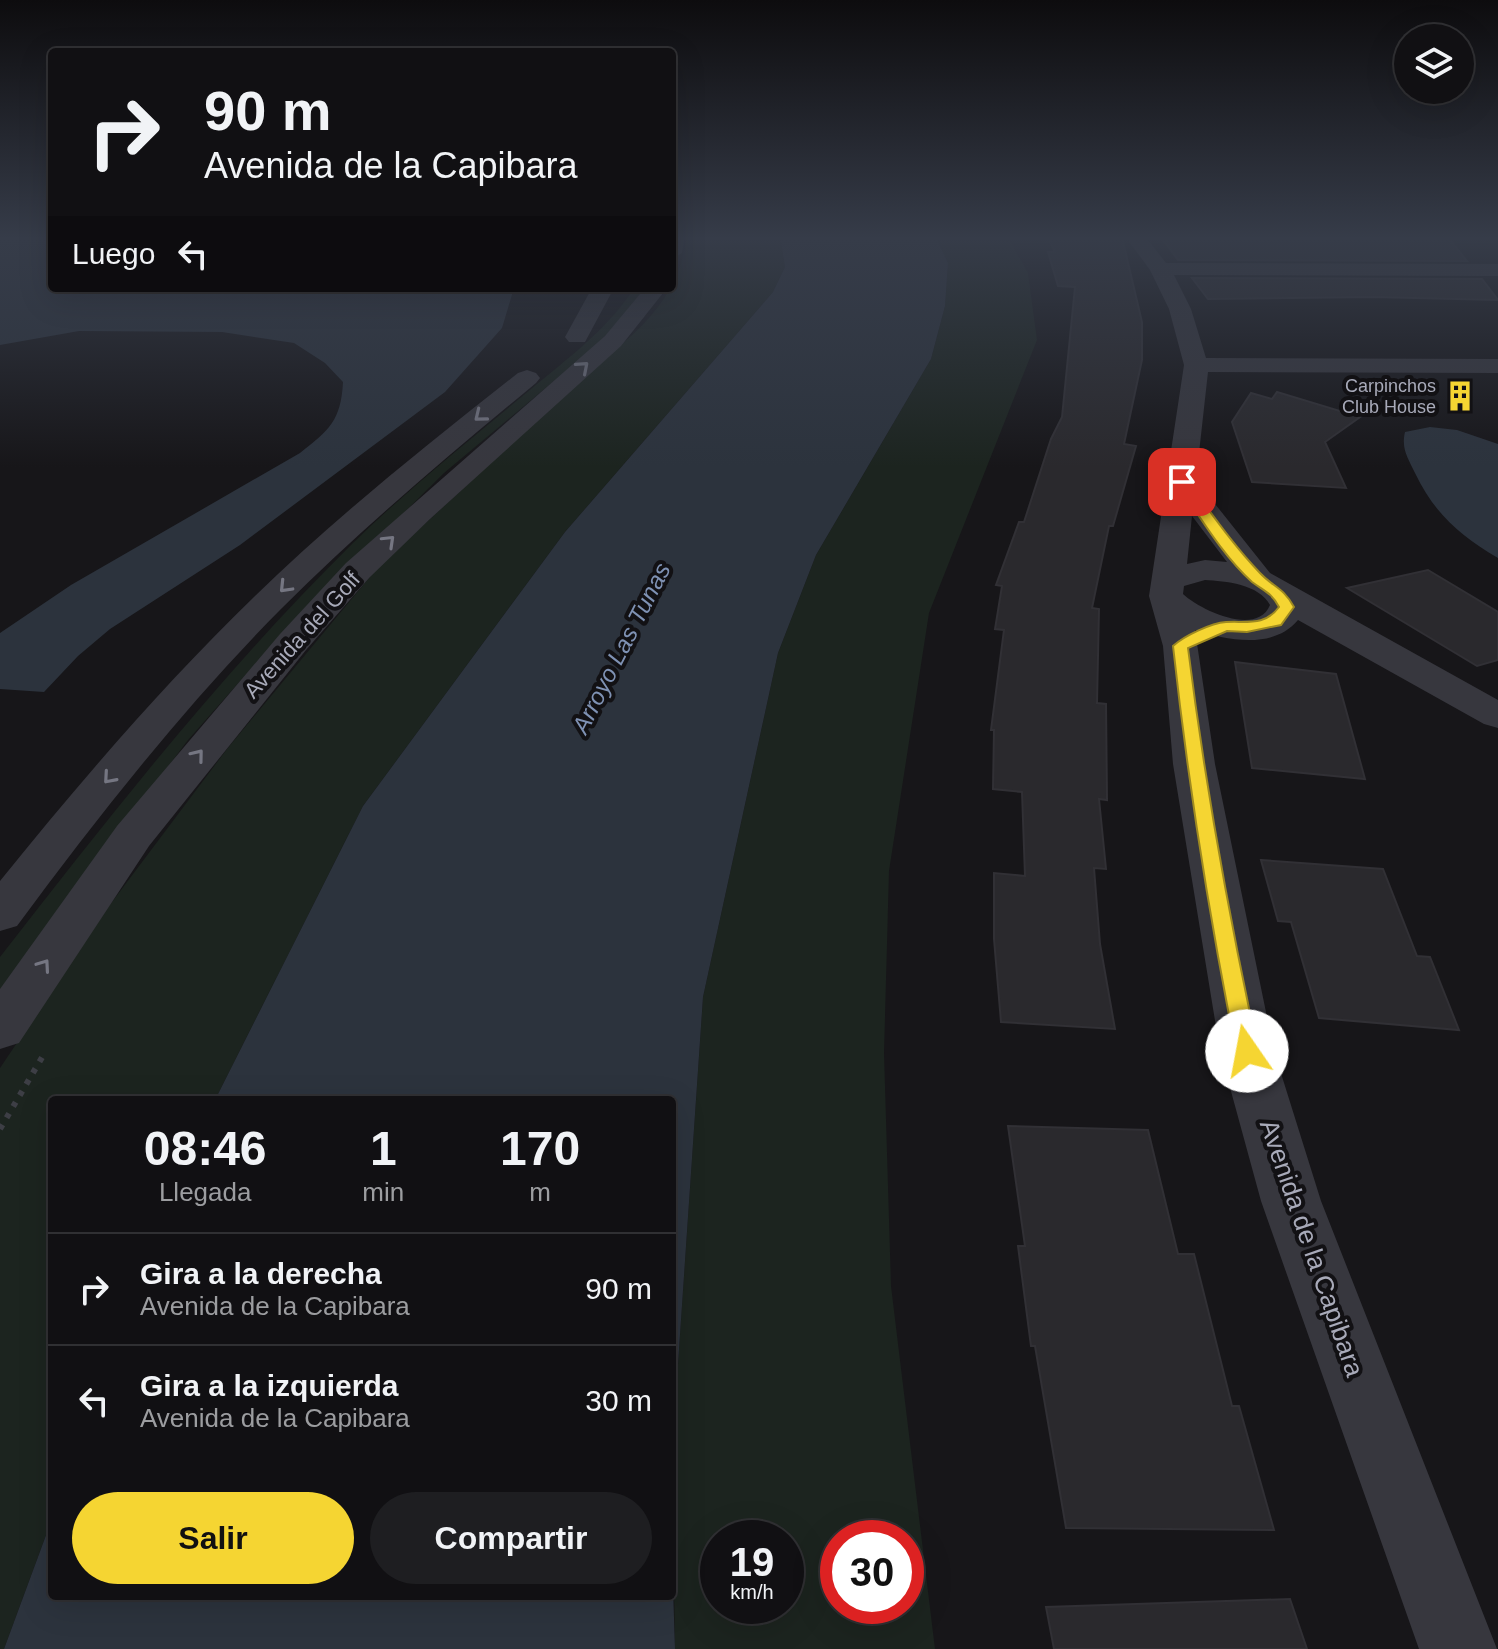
<!DOCTYPE html>
<html lang="es">
<style>
:root{--surface:#111013;--page:#1e1e21;--text:#f1f3f6;--muted:#9c9da0;--line:#303033;--accent:#f5d532}
body{margin:0;font-family:Arial,sans-serif;background:var(--page);color:var(--text);height:100vh;display:flex;flex-direction:column;font-size:30px;white-space:nowrap}
*{box-sizing:border-box;margin:0}
p{font-size:26px;color:var(--muted)}
.icon{flex:none;width:44px;height:44px;fill:none;stroke:currentColor;stroke-width:2;stroke-linecap:round;stroke-linejoin:round}
.map{position:relative;flex:1;overflow:hidden}
.drawer{position:absolute;left:48px;top:1096px;width:628px;height:504px;display:flex;flex-direction:column;background:var(--surface);border-radius:8px;box-shadow:0 8px 32px #0002,0 0 0 2px var(--line)}
.drawer>*{flex:none}
.hud{position:absolute;left:48px;top:48px;width:628px;height:244px;border-radius:8px;box-shadow:0 8px 32px #0002,0 0 0 2px var(--line);background:#111013;color:var(--text);overflow:hidden}
.fabs{position:absolute;left:1394px;top:24px;display:grid;gap:16px}
.fabs a{display:grid;place-items:center;width:80px;height:80px;border-radius:50%;background:var(--surface);box-shadow:0 8px 32px #0002,0 0 0 2px var(--line);font-size:40px}
.speed{position:absolute;left:700px;top:1520px;display:flex;gap:16px;font-size:40px;font-weight:700;text-align:center}
.speed>*{display:grid;place-content:center;width:104px;height:104px;border-radius:50%;background:var(--surface);box-shadow:0 8px 32px #0002,0 0 0 2px var(--line);line-height:1}
.speed small{font-size:20px;font-weight:400}
.speed .limit{border:12px solid #d22;background:#fff;color:#111}
.pin{position:absolute;display:grid;place-items:center;width:68px;height:68px;color:#fff;margin:-34px;border-radius:16px;box-shadow:0 4px 12px #0006}
.me{position:absolute;width:88px;margin:-44px;rotate:348deg;stroke-linejoin:round;filter:drop-shadow(0 0 6px #0008)}
.turn{display:flex;align-items:center;gap:28px;height:168px;padding:0 24px;font-size:36px}
.turn .icon{width:104px;height:104px;stroke-width:2.5}
.turn b{display:block;font-size:56px;line-height:68px}
.then{display:flex;align-items:center;height:76px;padding:0 24px;background:#0003;gap:16px;font-size:30px}
.eta{display:flex;justify-content:space-evenly;align-items:center;height:136px;text-align:center}
.eta b{font-size:48px;font-weight:600;line-height:56px}
.cta{display:flex;gap:16px;margin-top:auto;padding:16px 24px}
.cta a{flex:1;height:92px;border-radius:48px;background:var(--accent);color:#111;font-size:32px;font-weight:600;line-height:92px;text-align:center}
.cta a+a{background:var(--page);color:var(--text)}
ul{padding:0;list-style:none}
li{display:flex;align-items:center;gap:24px;height:112px;padding:0 24px;border-top:2px solid var(--line)}
li div{flex:1}
li b{display:block;font-size:30px}
li em{font-style:normal}
.map>svg:first-child{display:block}
.green{fill:#1c241f;fill-rule:evenodd}
.water{fill:#2c333d}
.building{fill:#2a292d;stroke:#313035;stroke-width:2}
.lines{fill:none;stroke-linecap:round;stroke-linejoin:round}
.path-far1{stroke:#3d3e45;stroke-width:2;stroke-dasharray:2 3;stroke-linecap:butt}
.path{stroke:#3d3e45;stroke-width:6;stroke-dasharray:5 8;stroke-linecap:butt}
.minor{fill:#37373e;fill-rule:evenodd}
.tertiary{fill:#37373e;fill-rule:evenodd}
.oneway{stroke:#757682}
.route{fill:#f5d532;stroke:#9f8a20;stroke-width:2}
.labels{text-anchor:middle;dominant-baseline:central;stroke-width:8;stroke-linejoin:round;paint-order:stroke}
.far-poi-label{font-size:18px;fill:#a8aab9;stroke:#121114;text-anchor:end}
.street-label{font-size:22px;fill:#a8aab9;stroke:#121114}
.water-label{font-size:24px;font-style:italic;fill:#7f92b4;stroke:#121114}
.near-street-label{font-size:26px;fill:#a8aab9;stroke:#121114}
</style>
<div class="map">
<svg width="1498" height="1649" viewBox="0 0 1498 1649">
<rect width="100%" height="100%" fill="#171619"/>
<path class="green" d="M686 236H780L785 267 773 292 565 532 363 806 215 1100H52V1519L4 1649H0V1068L109 906 227 749 379 566 608 355C648 325 683 286 686 236Z
M935 236H1007L1028 273 1037 340 929 613 889 871 884 1053 891 1286 935 1649H675L672 1452 703 997 778 653 816 555 931 359 945 306 948 263ZM718 1538H786V1606H718ZM838 1538H906V1606H838Z
M634 288H645L620 321 592 349 444 473 278 638 188 740 0 991V957C112 813 223 671 353 543 409 488 471 439 531 389 567 359 609 328 634 288Z"/>
<path class="water" d="M0 236H52V288H227L287 294 342 288H514L502 328 445 392 240 545 110 629 78 656 44 692 0 689V633L71 585 300 453C329 430 341 421 343 382L325 363 294 343 222 332 79 331 0 345Z
M780 236H935L948 263 945 306 931 359 816 555 778 653 703 997 672 1452V1100H215L363 806 565 532 773 292 785 267Z
M1430 427 1457 430 1498 444V558C1460 536 1434 513 1415 473 1408 458 1401 449 1405 432Z
M52 1519V1596H672V1555L675 1649H4Z"/>
<path class="building" d="M1047 236 1122 237 1142 322V360L1124 444 1136 446 1113 526H1109L1092 608 1099 609 1097 703 1106 704 1107 800 1099 799 1106 869 1094 868 1100 944 1115 1029 1001 1022 994 939V873L1025 876 1022 792 993 789 994 730H991L1004 630 995 629 1002 586 996 585 1019 522H1024L1051 439 1062 417 1075 287 1058 286 1048 252H1055Z
M1325 236H1447L1467 261 1178 260 1161 237Z
M1192 278 1482 279 1498 300 1373 297 1208 299Z
M1277 392 1360 417 1325 442 1346 488 1252 482 1232 422 1251 393 1272 399Z
M1428 570 1498 612V660L1477 666 1347 588Z
M1235 662 1336 674 1365 779 1252 768Z
M1261 860 1383 869 1417 956 1430 957 1459 1030 1319 1018 1291 922 1278 921Z
M1008 1126 1148 1130 1178 1254H1194L1232 1406H1239L1274 1530 1066 1528 1035 1346H1031L1018 1246H1025Z
M1290 1599 1307 1649H1054L1046 1607Z"/>
<g class="lines">
<path class="path-far1" d="M244 288 283 292 331 288"/>
<path class="path" d="M0 1129 44 1054"/>
<path class="minor" d="M1125 236H1145L1166 263 1498 264V276L1174 275 1191 309 1206 358 1498 359V373L1208 372 1196 480 1270 573 1498 700V728L1484 724 1298 620C1273 650 1227 640 1195 630L1215 764 1274 1051 1321 1201 1497 1649H1419L1261 1201 1220 1051 1173 764 1163 646 1149 596 1184 365 1169 309 1150 270ZM1192 516 1227 562 1205 560 1187 564ZM1205 580C1225 581 1259 584 1270 605 1257 637 1200 610 1183 594L1184 586Z"/>
<path class="tertiary" d="M672 236H685L682 253 672 259Z
M592 288H614L585 342H569L565 337Z
M645 288H667L621 346 430 519 370 577 306 650 149 846 19 1043 0 1049V989L117 826 280 634 346 563 605 336Z
M527 370 536 373 540 378 536 383C448 456 362 528 281 609 184 707 99 815 17 926L0 931V881C80 782 163 685 255 596 337 516 428 444 518 373Z"/>
</g>
<defs><path id="oneway-chevron" d="M-2-3.5L2.5 0L-2 3.5" fill="none" stroke-width="1.6" stroke-linecap="round" stroke-linejoin="round" transform="scale(2)"/></defs>
<g class="oneway">
<use href="#oneway-chevron" transform="translate(583 367) rotate(-41)"/>
<use href="#oneway-chevron" transform="translate(480 416) rotate(141)"/>
<use href="#oneway-chevron" transform="translate(389 541) rotate(-44)"/>
<use href="#oneway-chevron" transform="translate(285 587) rotate(134)"/>
<use href="#oneway-chevron" transform="translate(198 755) rotate(-51)"/>
<use href="#oneway-chevron" transform="translate(109 778) rotate(131)"/>
<use href="#oneway-chevron" transform="translate(44 965) rotate(-55)"/>
</g>
<linearGradient id="sky" x2="0" y2="1"><stop stop-color="#0d0c0e"/><stop offset="0.51" stop-color="#363c49"/><stop offset="1" stop-color="#363c49" stop-opacity="0"/></linearGradient>
<rect width="1498" height="467" fill="url(#sky)"/>
<path class="route" d="M1177 479H1186C1210 511 1232 544 1260 573 1273 587 1283 587 1294 607L1281 625 1247 632 1227 631 1188 648C1205 784 1229 917 1258 1051L1255 1057H1239L1236 1051C1209 916 1188 782 1173 646 1184 636 1211 623 1226 622 1248 621 1265 626 1279 607 1272 593 1264 591 1252 582 1222 555 1199 515 1176 482Z"/>
<defs>
<g id="building-bare" transform="scale(2.4)"><path d="M-4-6H4V6H1V3H-1V6H-4ZM-2.5-4.3h1.7v1.8h-1.7ZM.8-4.3h1.7v1.8H.8ZM-2.5-1h1.7V.8h-1.7ZM.8-1h1.7V.8H.8Z" fill="#f5d532" stroke="#121114" stroke-width="2.5" paint-order="stroke"/></g>
</defs>
<g fill-rule="evenodd">
<use href="#building-bare" x="1460" y="396"/>
</g>
<g class="labels">
<g class="far-poi-label">
<text x="1436" y="386">Carpinchos<tspan x="1436" dy="21">Club House</tspan></text>
</g>
<g class="street-label">
<text transform="translate(302 635) rotate(-48)">Avenida del Golf</text>
</g>
<g class="water-label">
<text transform="translate(621 648) rotate(-63)">Arroyo Las Tunas</text>
</g>
<g class="near-street-label">
<text transform="translate(1312 1248) rotate(71)">Avenida de la Capibara</text>
</g>
</g>
</svg>
<div class="fabs">
<a><svg class="icon" aria-label="layers" viewBox="0 0 24 24"><path d="M12 4l9 5-9 5-9-5zM3 14l9 5 9-5"/></svg></a>
</div>
<div class="speed"><div>19<small>km/h</small></div><div class="limit">30</div></div>
<div class="pin" style="left:1182px;top:482px;background:#d93025"><svg class="icon" aria-label="arrive" viewBox="0 0 24 24"><path d="M6 21V4h12l-3 4 3 4H6"/></svg></div>
<svg class="me" style="left:1247px;top:1051px" viewBox="-20 -20 40 40"><circle r="19" fill="#fff"/><path d="M0-13L10 11 0 6-10 11z" fill="#f5d532"/></svg>
<div class="hud">
<div class="turn"><svg class="icon" aria-label="right" viewBox="0 0 24 24"><path d="M7 20v-9h11M14 6l5 5-5 5"/></svg><div><b>90 m</b>Avenida de la Capibara</div></div>
<div class="then">Luego<svg class="icon" aria-label="left" viewBox="0 0 24 24"><path d="M17 20v-9H6M10 6l-5 5 5 5"/></svg></div>
</div>
<section class="drawer">
<div class="eta">
<div><b>08:46</b><p>Llegada</p></div>
<div><b>1</b><p>min</p></div>
<div><b>170</b><p>m</p></div>
</div>
<ul>
<li><svg class="icon" aria-label="right" viewBox="0 0 24 24"><path d="M7 20v-9h11M14 6l5 5-5 5"/></svg><div><b>Gira a la derecha</b><p>Avenida de la Capibara</p></div><em>90 m</em></li>
<li><svg class="icon" aria-label="left" viewBox="0 0 24 24"><path d="M17 20v-9H6M10 6l-5 5 5 5"/></svg><div><b>Gira a la izquierda</b><p>Avenida de la Capibara</p></div><em>30 m</em></li>
</ul>
<div class="cta"><a>Salir</a><a>Compartir</a></div>
</section>
</div>
